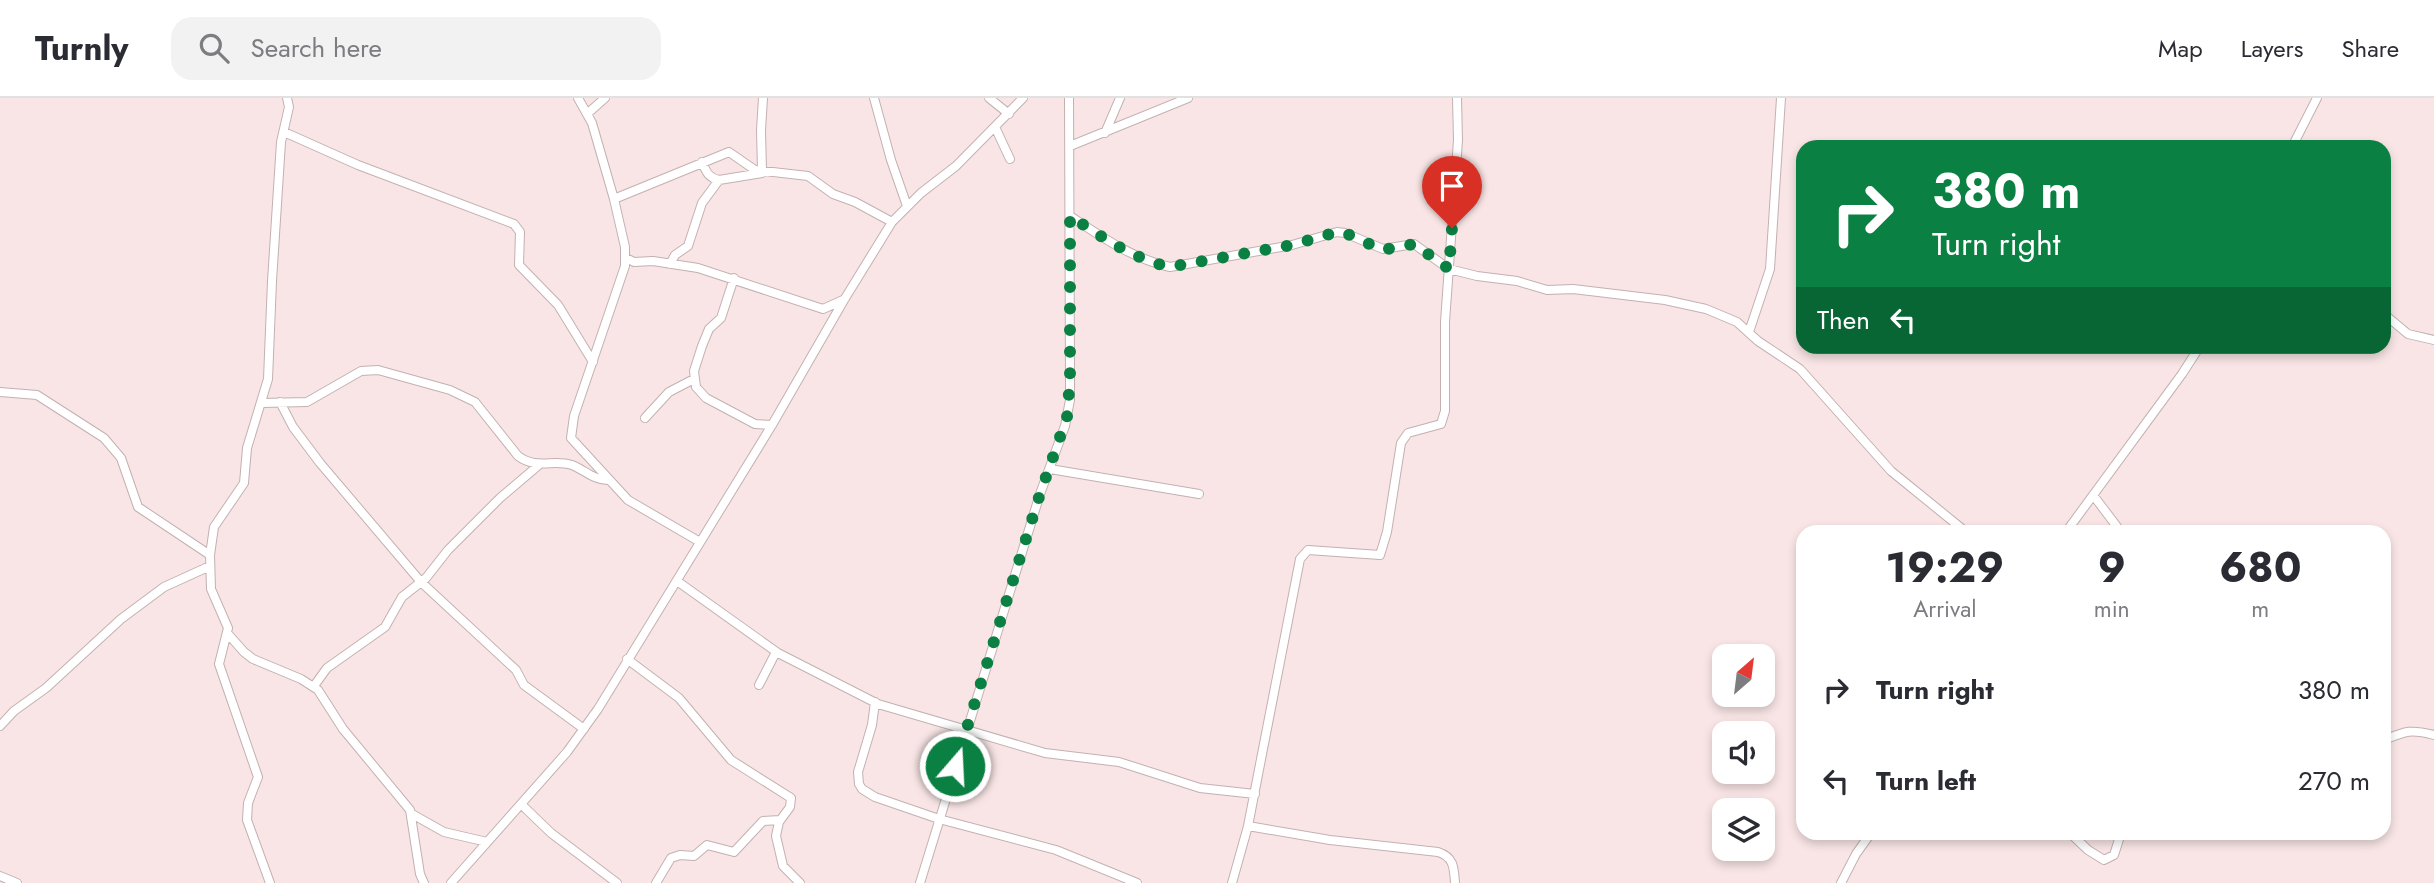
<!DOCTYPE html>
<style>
:root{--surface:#fff;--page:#f2f2f3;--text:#2b2b33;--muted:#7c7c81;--line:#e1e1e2}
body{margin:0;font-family:Jost,sans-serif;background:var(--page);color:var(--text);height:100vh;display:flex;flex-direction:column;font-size:26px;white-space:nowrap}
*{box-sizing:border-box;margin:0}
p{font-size:23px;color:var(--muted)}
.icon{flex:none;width:38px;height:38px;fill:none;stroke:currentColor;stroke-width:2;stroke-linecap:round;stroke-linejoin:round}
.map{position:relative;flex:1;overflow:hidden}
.side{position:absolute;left:1796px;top:427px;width:595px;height:315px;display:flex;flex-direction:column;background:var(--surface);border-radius:21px;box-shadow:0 4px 10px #0003}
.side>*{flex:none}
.top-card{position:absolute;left:1796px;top:42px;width:595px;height:214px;border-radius:21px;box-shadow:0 4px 10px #0003;background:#0b8043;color:#fff;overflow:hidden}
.needle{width:46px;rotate:28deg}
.buttons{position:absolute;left:1712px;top:546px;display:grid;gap:14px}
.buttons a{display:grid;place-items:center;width:63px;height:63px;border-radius:14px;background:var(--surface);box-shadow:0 4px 10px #0003;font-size:35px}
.pin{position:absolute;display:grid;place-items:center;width:60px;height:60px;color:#fff;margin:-72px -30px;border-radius:50% 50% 50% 0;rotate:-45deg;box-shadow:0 0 7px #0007}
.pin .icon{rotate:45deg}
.me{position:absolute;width:77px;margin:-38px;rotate:19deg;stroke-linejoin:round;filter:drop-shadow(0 0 5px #0008)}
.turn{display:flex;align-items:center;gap:24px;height:147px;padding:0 21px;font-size:32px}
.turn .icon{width:91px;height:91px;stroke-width:2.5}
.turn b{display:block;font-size:49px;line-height:60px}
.then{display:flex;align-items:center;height:66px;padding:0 21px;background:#0003;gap:14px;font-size:26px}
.eta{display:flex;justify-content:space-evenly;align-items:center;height:119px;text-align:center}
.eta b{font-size:42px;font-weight:700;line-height:49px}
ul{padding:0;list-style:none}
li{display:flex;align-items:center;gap:21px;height:91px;padding:0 21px}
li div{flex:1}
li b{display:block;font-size:26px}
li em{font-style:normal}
header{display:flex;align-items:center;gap:42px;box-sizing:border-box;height:98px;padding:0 35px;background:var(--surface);border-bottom:2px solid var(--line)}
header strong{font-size:33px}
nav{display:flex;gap:38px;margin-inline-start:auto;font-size:24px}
.search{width:490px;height:63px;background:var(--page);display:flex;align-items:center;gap:18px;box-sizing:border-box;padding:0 24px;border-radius:21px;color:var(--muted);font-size:26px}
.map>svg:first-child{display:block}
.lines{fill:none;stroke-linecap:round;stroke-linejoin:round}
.street-casing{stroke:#c3b1b1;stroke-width:10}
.street{stroke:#fff;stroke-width:8}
.route{stroke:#0b8043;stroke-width:12;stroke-dasharray:0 21.6}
</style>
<header>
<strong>Turnly</strong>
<div class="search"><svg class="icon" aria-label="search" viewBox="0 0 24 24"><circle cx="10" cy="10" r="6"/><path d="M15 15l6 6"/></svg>Search here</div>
<nav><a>Map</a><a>Layers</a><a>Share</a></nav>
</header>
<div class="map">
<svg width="2434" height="785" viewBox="0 0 2434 785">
<rect width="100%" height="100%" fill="#f9e5e5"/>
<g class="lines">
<g class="street-casing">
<path id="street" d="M578 0 592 25 614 101 625 149V168L574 318 571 340 628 402 700 444
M874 0 891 62 907 108
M989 0 1009 16
M588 15 605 0
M995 29 1010 61
M284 34 358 67 514 126 520 134 519 167 558 207 593 264
M1105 35 1120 0
M1070 48 1188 0
M2292 49 2317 0
M702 64C706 73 708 80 719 82L762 75
M762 73 761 32 763 0
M614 101 729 54 755 72 808 78 833 96 855 104 892 124
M1070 118C1102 139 1133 161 1170 169L1292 147 1337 134 1345 135 1383 151 1414 146 1449 171 1477 178 1517 183 1547 192 1573 191 1665 202 1706 211 1737 224 1758 243 1800 271 1891 373 1966 434
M626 160 634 164 653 163 698 170 823 211 843 202
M670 166 675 157 688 148 702 105 719 82
M734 180 721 220 709 231 702 248 694 273 696 289 706 300 755 326 772 327
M2384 216 2408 236 2434 242
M1749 234 1770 171 1781 0
M0 294 37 297 104 340 121 360 138 409 210 457
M280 304 293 329 320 365 421 484 516 572 524 587 584 631
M262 305 307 304 361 273 378 272 450 292 475 304 518 358C537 372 552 361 572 367 585 372 593 382 608 382
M645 320 669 294 694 281
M1050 371 1199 396
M2093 397 2121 434
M2066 434 2182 276 2200 248
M677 483 778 555 878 606 1045 655 1119 664 1200 690 1255 696
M228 536 244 554 253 561 301 581 318 592 343 631 410 712 420 776 424 785
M627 561 679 600 731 662 791 700 790 709 779 724 776 738 783 768 800 785
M759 587 776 554
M314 588 327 570 385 529 402 499 426 480 448 452 500 400 540 366
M875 604 872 627 858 674 859 686 862 691 875 699 939 721 1056 752 1137 785
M0 628 14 613 46 590 121 521 164 489 210 468
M2384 642C2406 633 2410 631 2434 637
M522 707 551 735 617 785
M412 716 444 734 487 744
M1248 728 1330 742 1438 754C1454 759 1454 770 1455 785
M2070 735 2088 752 2104 762 2114 757 2121 735
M0 778 17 785
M270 785 247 722 248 705 258 679 219 566 228 530 211 491 210 457 214 429 244 385 247 350 268 281 272 183 281 44 289 9 287 0
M451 785 567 654 598 611 772 327 844 202 892 124 921 95 956 68 1023 0
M656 785 671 760 680 757 694 758 707 747 734 754 763 723 780 722
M920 785 1040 396 1065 328 1070 302V282L1069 0
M1232 785 1248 728 1300 461 1308 452 1380 457 1387 434 1401 345 1408 335 1441 326 1445 313V224L1458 42 1457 0
M1841 785 1856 756 1871 735"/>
</g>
<use href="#street" class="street"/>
</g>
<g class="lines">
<path class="route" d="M955 668 1040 396 1067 319 1070 282V118C1102 139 1133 161 1170 169L1292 147 1337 134 1345 135 1383 152 1414 146 1449 171 1452 130"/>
</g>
</svg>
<div class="buttons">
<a><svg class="needle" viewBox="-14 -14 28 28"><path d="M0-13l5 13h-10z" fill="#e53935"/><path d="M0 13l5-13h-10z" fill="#7c7c81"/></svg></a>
<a><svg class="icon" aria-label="sound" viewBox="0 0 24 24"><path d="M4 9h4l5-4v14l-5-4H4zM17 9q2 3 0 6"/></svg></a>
<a><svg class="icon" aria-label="layers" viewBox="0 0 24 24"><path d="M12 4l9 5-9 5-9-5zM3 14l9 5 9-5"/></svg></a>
</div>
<div class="pin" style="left:1452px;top:130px;background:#d93025"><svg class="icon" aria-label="arrive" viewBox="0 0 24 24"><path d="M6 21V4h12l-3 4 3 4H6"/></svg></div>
<svg class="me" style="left:955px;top:668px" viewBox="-20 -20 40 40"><circle r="17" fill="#0b8043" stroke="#fff" stroke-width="3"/><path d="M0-11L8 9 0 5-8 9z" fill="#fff"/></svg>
<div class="top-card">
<div class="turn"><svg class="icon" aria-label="right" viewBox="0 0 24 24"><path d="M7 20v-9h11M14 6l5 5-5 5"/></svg><div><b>380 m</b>Turn right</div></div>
<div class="then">Then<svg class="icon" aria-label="left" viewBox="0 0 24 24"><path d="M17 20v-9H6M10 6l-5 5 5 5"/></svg></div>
</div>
<section class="side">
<div class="eta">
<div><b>19:29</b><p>Arrival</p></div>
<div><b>9</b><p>min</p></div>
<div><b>680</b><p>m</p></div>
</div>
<ul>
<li><svg class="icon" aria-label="right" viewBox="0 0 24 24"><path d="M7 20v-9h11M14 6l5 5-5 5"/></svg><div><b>Turn right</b></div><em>380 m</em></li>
<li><svg class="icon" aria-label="left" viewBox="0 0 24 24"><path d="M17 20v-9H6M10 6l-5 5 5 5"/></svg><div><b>Turn left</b></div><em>270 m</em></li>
</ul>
</section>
</div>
